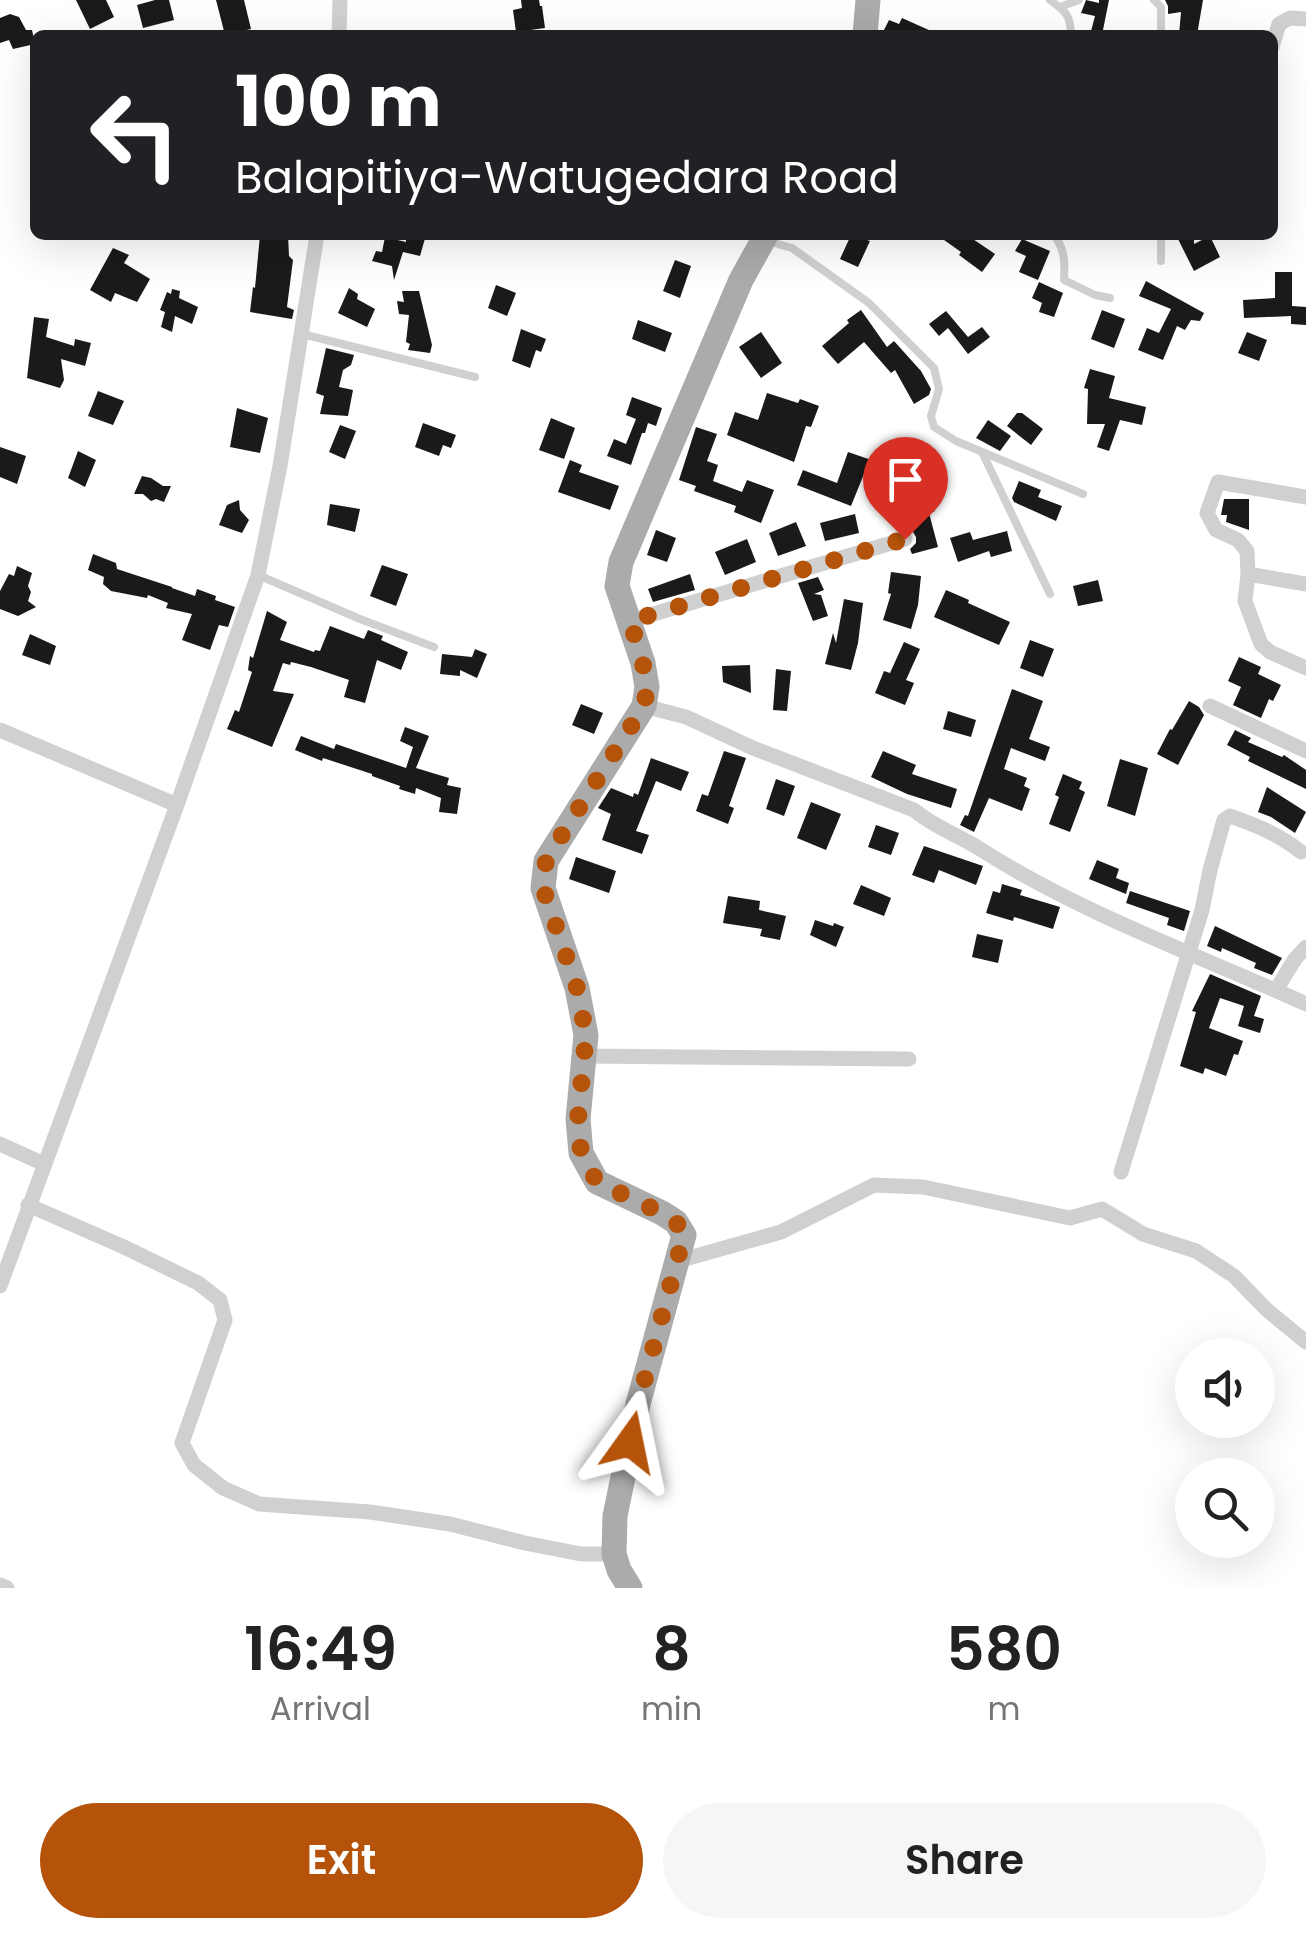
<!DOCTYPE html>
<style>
:root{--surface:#fff;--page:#f6f6f6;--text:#222;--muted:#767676;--accent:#b45309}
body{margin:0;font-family:Poppins,sans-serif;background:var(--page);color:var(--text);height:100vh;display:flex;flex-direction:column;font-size:38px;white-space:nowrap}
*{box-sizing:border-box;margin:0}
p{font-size:32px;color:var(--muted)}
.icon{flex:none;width:55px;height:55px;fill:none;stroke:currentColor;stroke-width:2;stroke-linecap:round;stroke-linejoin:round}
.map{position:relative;height:1588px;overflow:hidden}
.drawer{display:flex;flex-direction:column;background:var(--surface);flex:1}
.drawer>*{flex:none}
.banner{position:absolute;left:30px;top:30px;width:1248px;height:210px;border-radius:15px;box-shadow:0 10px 40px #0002;background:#202124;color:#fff;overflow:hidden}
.buttons{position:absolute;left:1175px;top:1338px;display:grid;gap:20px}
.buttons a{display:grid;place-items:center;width:100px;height:100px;border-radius:50%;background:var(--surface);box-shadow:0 10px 40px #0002;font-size:50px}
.pin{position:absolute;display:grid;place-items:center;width:85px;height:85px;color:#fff;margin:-102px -42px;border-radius:50% 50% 50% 0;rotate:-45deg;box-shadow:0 0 10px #0007}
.pin .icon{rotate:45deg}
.me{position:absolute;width:110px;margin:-55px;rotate:12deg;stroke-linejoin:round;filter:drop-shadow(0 0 8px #0008)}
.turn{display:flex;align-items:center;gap:35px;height:210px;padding:0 40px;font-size:45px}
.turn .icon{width:130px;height:130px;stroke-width:2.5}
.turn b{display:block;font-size:70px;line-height:85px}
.eta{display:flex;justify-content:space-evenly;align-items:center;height:170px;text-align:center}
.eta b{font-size:60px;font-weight:600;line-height:70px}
.action{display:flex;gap:20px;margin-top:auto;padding:20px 40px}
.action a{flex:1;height:115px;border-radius:60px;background:var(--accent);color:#fff;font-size:40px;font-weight:600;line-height:115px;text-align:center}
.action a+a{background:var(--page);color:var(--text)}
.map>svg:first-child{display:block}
.building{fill:#1a1a1a}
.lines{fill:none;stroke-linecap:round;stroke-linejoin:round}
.service{stroke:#d0d0d0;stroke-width:8}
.minor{stroke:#d0d0d0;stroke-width:15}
.primary{stroke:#ababab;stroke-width:25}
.route{stroke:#b45309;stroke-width:18;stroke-dasharray:0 32.4}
</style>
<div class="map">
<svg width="1306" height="1588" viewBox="0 0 1306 1588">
<rect width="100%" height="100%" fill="#fff"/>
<path class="building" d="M76 0H106L114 17 90 29Z
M155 0H169L174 20 143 28 137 5Z
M216 0H244L251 29 225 35Z
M521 0H539L540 6H542L545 28 516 32 513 10 522 8Z
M1086 0 1099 3V0H1109L1102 35H1090L1095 16 1081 13Z
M1165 0H1203L1197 35H1179L1181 12 1168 14V6Z
M10 14 19 17 26 30H32L35 44 13 49 9 40 0 43V18Z
M902 18 940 35H895L884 30 889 20 899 24Z
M260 235H288L289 256 293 260 287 307 294 310 292 319 250 312 253 287 255 288Z
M406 235H426L420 256 403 252 394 280 392 266 372 261 376 251 382 252 385 237 406 242Z
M851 235 870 241 858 267 840 259Z
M937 235H967L995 254 982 272 959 255 961 252Z
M1176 235H1194V244L1210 236 1220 257 1194 271Z
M1022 239 1050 251 1038 280 1019 272 1026 256 1015 251Z
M113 248 129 255 124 263 150 279 137 302 115 293 111 302 90 290Z
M675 260 691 266 680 298 663 291Z
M1275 272H1292V306L1306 307V325L1291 324V316L1244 318 1243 300 1275 298Z
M1146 281 1204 313 1200 321 1191 320 1185 330 1177 326 1163 360 1138 350 1147 328 1159 333 1171 309 1139 296Z
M1039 282 1063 293 1054 317 1039 312 1042 303 1032 298Z
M496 285 516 293 507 316 488 308Z
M349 288 358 294 357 299 375 309 367 327 338 313Z
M172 289 180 291 179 298 198 307 192 324 175 316 172 332 161 327 165 312 160 310 167 292 171 294Z
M402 291H419L432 345 430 353 408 350 410 344 406 342 409 315 399 314 397 301 404 302Z
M861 310 887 347 894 341 921 371 931 389 929 395 914 404 895 370 891 373 864 342 838 364 822 346 849 323 847 320Z
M1102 310 1125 319 1114 348 1091 339Z
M946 311 968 337 982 327 990 337 968 354 948 328 939 336 929 324Z
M34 317 49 319 46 337 74 346 75 339 91 343 85 366 61 359 64 380 60 388 27 378Z
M638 320 672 333 665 352 632 339Z
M521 329 546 339 541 352 536 350 530 368 512 361Z
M761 332 782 363 761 378 739 347Z
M1247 332 1267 340 1259 361 1238 353Z
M326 348 354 355 351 365 343 370 339 387 353 390 348 416 320 414 324 396 316 393Z
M1090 369 1115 376 1109 398 1146 407 1142 425 1120 420 1109 451 1097 447 1105 424H1087L1088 389 1084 388Z
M98 391 124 401 113 425 88 416Z
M767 393 798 403 800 399 819 406 811 427 806 426 794 462 727 435 735 412 758 420Z
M632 397 662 408 656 426 648 423 645 433H642L631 465 607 456 614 439 626 444 636 419 626 415Z
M237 408 268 418 260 453 230 447Z
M1017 413H1022L1043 429 1031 445 1007 426Z
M551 418 575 428 564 459 539 450Z
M988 420 1011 436 1000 451 976 438Z
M423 423 456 435 451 448 443 445 439 456 415 447Z
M340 425 356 431 345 459 329 452Z
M696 427 717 434 707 461 718 465 713 481 742 492 747 480 774 490 761 523 734 512 736 506 694 491 696 486 679 480Z
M0 447 26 456 17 484 0 477Z
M78 451 96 460 85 487 68 478Z
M848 452 880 463 874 478 864 474 851 506 797 485 803 470 837 483Z
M570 460 582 465 579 472 619 486 610 510 558 492Z
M142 476 151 478 163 486H171L164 502 156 499 151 501 143 494H134Z
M1019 481 1041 490 1038 497 1062 506 1056 521 1014 502 1012 498Z
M927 482 935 511 929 513 938 547 912 554 910 549 916 543V537L913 532 907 528 899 497 910 494 908 488Z
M1224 499H1249V530L1226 522 1227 515H1221Z
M239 500 240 510 249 520 242 533 219 525 227 505Z
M330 504 360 509 355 532 327 525Z
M855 514 859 533 825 541 820 523Z
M796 522 806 546 778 556 769 533Z
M656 530 676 538 667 562 647 555Z
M1007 531 1012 551 991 557 989 551 958 562 950 538 970 532 973 540Z
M747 539 756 562 725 575 715 552Z
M93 554 116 563 117 569 172 587V588L195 596 197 589 216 596 215 600 235 607 228 627 219 625 210 650 182 640 192 614 166 608 168 603 148 595 147 598 111 591 103 584 104 577 88 570Z
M382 565 408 574 396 606 370 596Z
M17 566 32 573 28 586 31 592 28 601 36 607 18 616 0 609V591L9 574 14 576Z
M891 572 921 576 918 605 911 629 883 620 891 594 888 593Z
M690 574 695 590 653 602 648 589Z
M818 577 824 590 814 594 821 595 828 616 813 621 798 583Z
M1098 580 1103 601 1078 606 1073 586Z
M946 590 969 600 968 603 1010 622 999 645 934 617Z
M844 599 863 603 858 643 851 670 825 664 833 633 836 643Z
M267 611 287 622 280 640 314 652 315 650 320 651 330 626 364 639 368 630 383 636 381 640 408 652 401 670 377 660 365 703 344 697 349 680 311 667 291 662 290 665 283 663 273 691 294 694 272 747 227 729 235 710 239 712 252 672 248 670 250 656 253 658Z
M30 634 56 646 50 665 22 655Z
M1030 640 1054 649 1043 677 1020 668Z
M904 642 920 649 906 680 914 683 905 705 875 693 884 671 890 673Z
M475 649 487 654 477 678 460 670V676L440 674 442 654 472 657Z
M1239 657 1261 667 1258 674 1281 685 1273 701 1269 699 1261 718 1233 705 1241 687 1228 681Z
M750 665 751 693 723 682 722 666Z
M776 669 791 671 787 711 773 710Z
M1012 689 1043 701 1029 739 1050 747 1045 761 1011 748 1004 769 1027 778 1024 786 1030 789 1022 811 989 798 974 832 960 825 965 815 968 816Z
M1189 701 1199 707 1204 715 1178 765 1157 754 1170 729 1172 730Z
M581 704 603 713 594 734 572 725Z
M948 711 976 720 971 737 943 729Z
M405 727 429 736 416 768 449 778 447 785 461 788 457 814 439 812 441 798 416 788 415 794 399 789 400 786 372 776V774L323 758 322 761 295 750 301 736 334 749 336 744 406 768 413 747 400 741Z
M1235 730 1251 738 1248 742 1282 757 1284 755 1306 770V789L1248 761 1250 757 1227 745Z
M724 751 746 758 729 806 734 808 728 824 696 811 702 794 708 796Z
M883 751 916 765 912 774 957 789 951 808 907 794 871 777Z
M651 758 689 772 681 791 656 781 636 831 649 835 642 854 602 840 611 814 598 808 611 788 633 797 634 793 638 795Z
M1120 759 1148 768 1135 816 1107 806Z
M1063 774 1082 782 1079 789 1085 792 1070 832 1049 824 1059 797 1055 795Z
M776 779 795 786 784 816 766 809Z
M1267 787 1306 812 1295 833 1271 817 1258 812Z
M811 802 841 814 826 850 797 838Z
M876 825 899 833 891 855 868 847Z
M924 846 983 866 976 885 939 870 934 883 912 875Z
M576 857 616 871 609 893 569 879Z
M1097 860 1119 869 1116 878 1129 883 1126 894 1089 879Z
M1002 884 1022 890 1020 895 1060 907 1053 929 1014 917 1013 921 986 913 993 891 1000 893Z
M861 885 891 898 884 916 853 904Z
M1130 891 1190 911 1184 931 1167 925 1169 918 1126 903Z
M728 896 760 901 759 910 786 916 780 940 760 936 762 929 723 923Z
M815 920 833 926 834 923 844 927 836 947 810 935Z
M1215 926 1282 958 1272 975 1254 968 1256 963 1222 948 1221 952 1207 946Z
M977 934 1003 940 998 963 972 957Z
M1210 974 1261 996 1254 1016 1264 1019 1260 1033 1238 1026 1244 1006 1220 998 1209 1028 1243 1041 1238 1055 1234 1054 1226 1076 1205 1068 1203 1074 1180 1066 1196 1012 1192 1011Z"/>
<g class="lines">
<path class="service" d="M1050 0C1065 11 1071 15 1071 35
M1154 0 1161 7V35
M1060 7 1079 0
M1054 235C1065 249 1065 262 1064 280L1095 295 1110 298
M1161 235V261
M767 241 792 248 869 303 934 368 939 389 931 416 934 427 956 441 1083 494
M302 334 475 377
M982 452 1050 594
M258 575 360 619 434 647"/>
<path class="minor" d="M339 35 340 0
M1272 47 1279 24 1290 18 1306 19
M1306 497 1218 482 1207 513 1216 530 1238 540 1247 551 1248 574 1245 601 1261 644 1270 652 1306 668
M1248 574 1306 584
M630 621 905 539
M644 706 686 717 753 748 914 810C934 827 958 835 980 849 1082 914 1196 954 1306 1004
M1210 706 1306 751
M0 730 177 805
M1276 990 1295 959 1306 947
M584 1056 909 1059
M0 1144 44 1164
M1121 1172 1202 910 1210 870 1224 820 1230 816C1256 825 1280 835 1301 852
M28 1205 124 1247 198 1283 220 1300 225 1320 182 1443 194 1465 223 1488 259 1504 370 1512 450 1524 525 1543 581 1554H614
M678 1261 781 1232 874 1185 923 1187 1070 1218 1102 1209 1143 1234 1196 1251 1234 1276 1267 1310 1306 1342
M0 1286 177 805 258 575 280 466 317 235
M0 1585 7 1588"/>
<path class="primary" d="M865 35 868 0
M630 1588 619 1570 614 1554 615 1516 638 1404 684 1235 676 1222 662 1213 597 1182 581 1153 578 1119 586 1035 577 988 543 888 546 861 644 706 647 687 643 663 617 586 621 562 741 280 766 235"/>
</g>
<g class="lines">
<path class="route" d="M630 1442 638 1404 684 1235 676 1222 662 1213 597 1182 581 1153 578 1119 586 1035 577 988 543 888 546 860 644 706C651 677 638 648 630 621L905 539"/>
</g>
</svg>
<div class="buttons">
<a><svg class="icon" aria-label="sound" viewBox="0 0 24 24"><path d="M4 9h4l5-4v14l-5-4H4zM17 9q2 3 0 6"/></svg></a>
<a><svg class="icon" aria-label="search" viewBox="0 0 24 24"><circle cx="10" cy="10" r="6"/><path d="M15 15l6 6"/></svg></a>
</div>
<div class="pin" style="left:905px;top:539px;background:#d93025"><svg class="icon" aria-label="arrive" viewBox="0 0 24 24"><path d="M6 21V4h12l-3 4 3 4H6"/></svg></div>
<svg class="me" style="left:630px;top:1442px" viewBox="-20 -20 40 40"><path d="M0-17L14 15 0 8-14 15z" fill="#b45309" stroke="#fff" stroke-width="4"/></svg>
<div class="banner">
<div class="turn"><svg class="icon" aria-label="left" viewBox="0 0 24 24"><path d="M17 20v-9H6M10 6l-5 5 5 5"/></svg><div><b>100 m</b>Balapitiya-Watugedara Road</div></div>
</div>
</div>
<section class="drawer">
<div class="eta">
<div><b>16:49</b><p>Arrival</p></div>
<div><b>8</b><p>min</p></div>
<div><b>580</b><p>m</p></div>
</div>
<div class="action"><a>Exit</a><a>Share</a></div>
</section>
